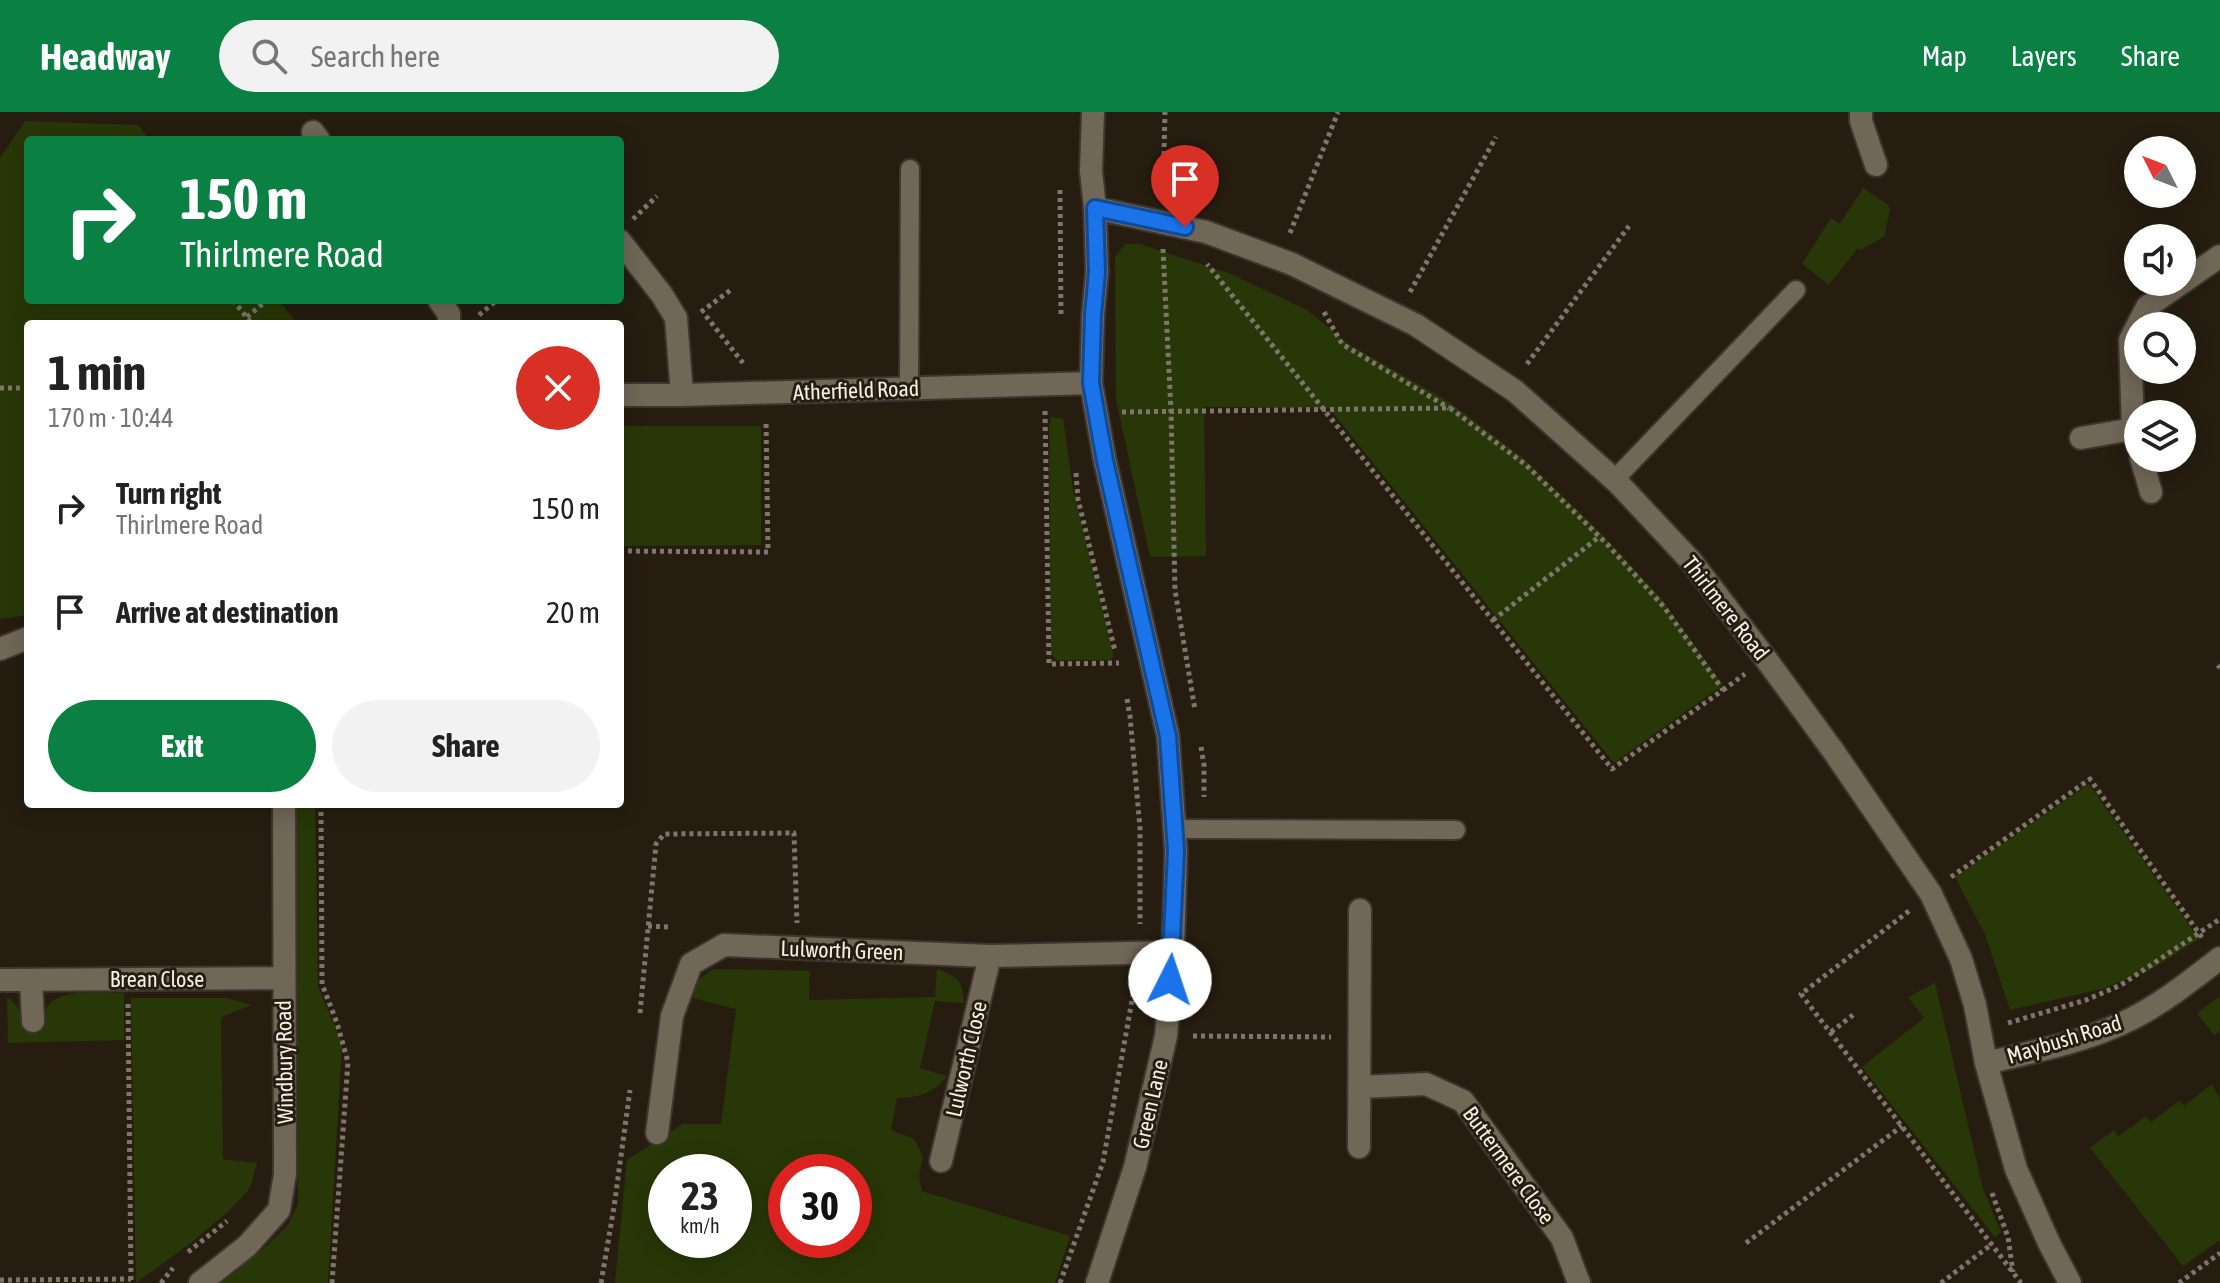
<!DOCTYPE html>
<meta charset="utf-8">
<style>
:root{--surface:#fff;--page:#f2f2f2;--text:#222;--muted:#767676;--accent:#0b8043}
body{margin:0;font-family:"Asap Condensed",sans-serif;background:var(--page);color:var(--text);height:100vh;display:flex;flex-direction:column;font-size:30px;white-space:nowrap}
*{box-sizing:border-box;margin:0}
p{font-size:26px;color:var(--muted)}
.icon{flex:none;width:44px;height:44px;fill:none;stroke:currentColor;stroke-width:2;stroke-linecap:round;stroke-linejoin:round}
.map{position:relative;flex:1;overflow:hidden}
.drawer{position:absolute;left:24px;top:208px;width:600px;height:488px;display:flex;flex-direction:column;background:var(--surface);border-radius:8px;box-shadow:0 4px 20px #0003}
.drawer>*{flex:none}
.guide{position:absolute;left:24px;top:24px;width:600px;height:168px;border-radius:8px;box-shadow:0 4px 20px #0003;background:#0b8043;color:#fff;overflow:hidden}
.needle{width:52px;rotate:312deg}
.buttons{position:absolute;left:2124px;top:24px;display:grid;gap:16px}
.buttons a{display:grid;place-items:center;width:72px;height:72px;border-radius:50%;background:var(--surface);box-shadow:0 4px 20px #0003;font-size:40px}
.speed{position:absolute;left:648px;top:1042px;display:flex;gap:16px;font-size:40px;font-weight:700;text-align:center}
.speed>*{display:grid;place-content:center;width:104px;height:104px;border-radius:50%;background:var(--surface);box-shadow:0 4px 20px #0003;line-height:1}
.speed small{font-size:20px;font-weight:400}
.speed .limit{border:12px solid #d22;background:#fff;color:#111}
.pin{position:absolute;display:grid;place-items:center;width:68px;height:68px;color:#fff;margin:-82px -34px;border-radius:50% 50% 50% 0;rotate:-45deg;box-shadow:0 0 8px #0007}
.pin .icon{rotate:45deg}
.me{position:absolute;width:88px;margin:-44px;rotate:4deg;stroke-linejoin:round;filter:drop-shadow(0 0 6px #0008)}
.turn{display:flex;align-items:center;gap:28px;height:168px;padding:0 24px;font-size:36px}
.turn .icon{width:104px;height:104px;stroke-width:2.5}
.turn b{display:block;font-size:56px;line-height:68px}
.round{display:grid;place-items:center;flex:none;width:84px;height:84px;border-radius:42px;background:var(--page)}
.head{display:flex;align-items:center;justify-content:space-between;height:136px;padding:0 24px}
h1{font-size:48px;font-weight:700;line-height:60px}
.action{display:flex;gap:16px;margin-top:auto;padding:16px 24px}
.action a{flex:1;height:92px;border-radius:48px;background:var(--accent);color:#fff;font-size:32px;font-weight:700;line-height:92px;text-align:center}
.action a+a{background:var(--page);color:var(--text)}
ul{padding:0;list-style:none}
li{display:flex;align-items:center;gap:24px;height:104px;padding:0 24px}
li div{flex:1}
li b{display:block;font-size:30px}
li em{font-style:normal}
header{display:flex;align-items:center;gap:48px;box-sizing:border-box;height:112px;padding:0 40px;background:var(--accent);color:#fff}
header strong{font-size:38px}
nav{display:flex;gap:44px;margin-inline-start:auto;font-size:28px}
.search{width:560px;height:72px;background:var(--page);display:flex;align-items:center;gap:20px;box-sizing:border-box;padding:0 28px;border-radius:44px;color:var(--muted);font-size:30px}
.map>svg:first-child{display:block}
.green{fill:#283707;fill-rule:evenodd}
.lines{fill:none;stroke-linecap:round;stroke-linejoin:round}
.service-casing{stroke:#3d352e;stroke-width:22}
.minor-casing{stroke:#3d352e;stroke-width:26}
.path{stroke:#7e766c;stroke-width:5;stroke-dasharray:4 4;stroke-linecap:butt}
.service{stroke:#716757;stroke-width:18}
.minor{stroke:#716757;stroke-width:22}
.route-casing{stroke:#114b97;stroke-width:20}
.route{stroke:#1a73e8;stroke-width:14}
.labels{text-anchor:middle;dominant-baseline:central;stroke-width:6;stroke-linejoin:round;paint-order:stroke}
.street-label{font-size:22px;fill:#f4eee6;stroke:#261d10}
</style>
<header>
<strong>Headway</strong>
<div class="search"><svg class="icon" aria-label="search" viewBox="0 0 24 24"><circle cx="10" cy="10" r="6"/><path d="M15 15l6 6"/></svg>Search here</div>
<nav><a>Map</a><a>Layers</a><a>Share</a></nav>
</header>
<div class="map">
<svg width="2220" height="1171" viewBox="0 0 2220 1171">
<rect width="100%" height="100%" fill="#261d10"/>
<path class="green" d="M25 9 138 13 150 28H28V188H278L298 212H28V503L0 507V46Z
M1863 76 1888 93 1890 98 1884 125 1860 138 1857 137 1829 173 1802 152 1831 106 1840 112Z
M1125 132H1140L1231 162 1307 198 1350 233 1448 289 1522 345 1599 419 1661 486 1723 573 1614 651 1329 296 1204 295 1206 444 1150 445 1116 287 1115 145Z
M1051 305 1063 307 1064 312 1073 378 1113 541 1112 547 1109 548H1056L1051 541 1049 315Z
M620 314H761V433L620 434Z
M2089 672 2199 827 2152 857 2105 876 2010 898 1985 822 1955 765Z
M297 692H315L318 874 342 932 328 1171H217L263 1137 288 1113 298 1092Z
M713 857 810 859 809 888 935 885 937 857C958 865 963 869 964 891L935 889 920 956 947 964C932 982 920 985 897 986L891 1018 914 1027 923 1044 919 1064 922 1079 1070 1124 1055 1171H615L627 1048 682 1012H721L736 897 693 886 697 869ZM666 1060H734V1128H666ZM786 1060H854V1128H786Z
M1935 871 1983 1077 2001 1120 1995 1125 1862 955 1924 906 1908 885Z
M124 881V928L8 931 7 885C20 894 24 906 28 920L40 921C42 913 43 903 46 897 58 875 102 881 124 881Z
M2220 884V919L2214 923 2197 901Z
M131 886H226L252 893 221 905 223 1047 257 1051 250 1076 230 1098 192 1130 136 1171Z
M2212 972 2220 987V1128L2183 1154 2090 1036 2114 1018 2118 1025 2146 1004 2151 1010 2179 989 2184 994Z"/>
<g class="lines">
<g class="service-casing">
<path id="service" d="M909 276 910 57
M1614 368 1796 178
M1174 717 1456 718"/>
</g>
<g class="minor-casing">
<path id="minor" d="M1093 0 1091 59 1095 96 1097 160 1093 203 1091 271 1105 349 1168 624 1176 739 1173 840 1166 924 1135 1055 1097 1171
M1861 0V9L1876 53
M313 20 319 28
M1095 96 1206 120 1292 152 1416 213 1515 279 1618 371 1691 449 1766 547 1834 640 1931 782 1961 847 1975 893 1986 951 2016 1057 2049 1131 2070 1171
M620 129 662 183 676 206 682 283
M439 188 449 202V212
M620 283H682L1091 271
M2081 326 2133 317
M2138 334 2133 317 2130 228 2147 195 2220 144
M2141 346 2151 380
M0 537 28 526
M0 868 283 866
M31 868 33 909
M1986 951C2032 940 2080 931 2123 911 2158 895 2189 870 2220 846
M1360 975 1426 972 1463 989 1562 1126 1579 1171
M657 1021 672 904 691 852 724 833 990 844 1173 840
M1359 1035 1360 798
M941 1049 990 844
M200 1171 247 1134 279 1098 285 1062 284 692"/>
</g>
<path class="path" d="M1060 78 1061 205
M1163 83 1165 0
M633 107 657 84
M1290 121 1338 0
M1163 137 1171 300 1175 478 1195 598
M1410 180 1496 25
M233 188 252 212
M701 200 732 177
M1324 200 1342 232 1449 296
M479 203 497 188
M706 204 743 251
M247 205 267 188
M1527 252 1629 114
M0 276H28
M1045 299 1049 552 1119 551
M1122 300 1450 296 1526 353 1607 432 1664 495 1723 578 1612 657C1477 489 1342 320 1207 152
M1076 361 1078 387 1115 539
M620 439 768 440 766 309
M1493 508 1599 425
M2218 553 2220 556
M1723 578 1745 562
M1127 587 1130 604 1140 716V812
M1201 635 1204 653V685
M321 692 322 872 337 911 348 950 332 1171
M1951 765 2090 667 2203 827
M1909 799 1801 882 2021 1171
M648 814 669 815
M128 892 131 1167
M640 901 656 732 664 722 794 721 797 811
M2008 911 2086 888 2121 873 2220 807
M1831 920 1853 903
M1193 924 1331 925
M1992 1081 2008 1125 2013 1160
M1746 1131 1902 1014
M188 1140 227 1109
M0 1168 131 1167V1171
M161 1171 173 1156
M601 1171 614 1095 630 978
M1060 1171 1103 1050 1136 866
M1941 1171 1992 1132
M2179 1171 2220 1141"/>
<use href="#service" class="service"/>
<use href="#minor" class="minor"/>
</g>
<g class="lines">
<g class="route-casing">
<path id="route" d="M1170 868 1176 739 1168 624 1105 349 1091 271 1093 203 1097 160 1095 96 1185 115"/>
</g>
<use href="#route" class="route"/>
</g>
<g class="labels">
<g class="street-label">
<text transform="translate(856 278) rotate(-2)">Atherfield Road</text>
<text transform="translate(1726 496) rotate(52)">Thirlmere Road</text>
<text transform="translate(842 838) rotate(2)">Lulworth Green</text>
<text x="157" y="867">Brean Close</text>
<text transform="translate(2064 927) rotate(-17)">Maybush Road</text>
<text transform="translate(966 947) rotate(-77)">Lulworth Close</text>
<text transform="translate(284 950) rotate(-91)">Windbury Road</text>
<text transform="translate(1150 992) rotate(-77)">Green Lane</text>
<text transform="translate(1509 1053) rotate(54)">Buttermere Close</text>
</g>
</g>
</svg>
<div class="buttons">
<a><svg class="needle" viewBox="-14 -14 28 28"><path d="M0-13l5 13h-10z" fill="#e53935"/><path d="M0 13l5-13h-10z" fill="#767676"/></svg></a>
<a><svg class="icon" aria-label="sound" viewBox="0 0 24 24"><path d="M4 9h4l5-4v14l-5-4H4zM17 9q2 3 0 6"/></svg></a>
<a><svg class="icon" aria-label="search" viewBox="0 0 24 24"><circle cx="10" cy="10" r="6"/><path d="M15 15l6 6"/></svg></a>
<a><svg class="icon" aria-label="layers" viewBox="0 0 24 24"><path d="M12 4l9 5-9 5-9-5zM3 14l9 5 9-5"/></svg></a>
</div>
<div class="speed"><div>23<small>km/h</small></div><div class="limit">30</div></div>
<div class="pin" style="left:1185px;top:115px;background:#d93025"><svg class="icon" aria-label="arrive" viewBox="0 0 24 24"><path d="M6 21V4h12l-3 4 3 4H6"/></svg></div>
<svg class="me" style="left:1170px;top:868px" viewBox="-20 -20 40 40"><circle r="19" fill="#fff"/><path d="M0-13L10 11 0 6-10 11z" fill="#1a73e8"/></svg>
<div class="guide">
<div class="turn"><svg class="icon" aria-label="right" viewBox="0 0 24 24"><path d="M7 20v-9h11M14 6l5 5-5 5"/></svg><div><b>150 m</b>Thirlmere Road</div></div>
</div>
<section class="drawer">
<div class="head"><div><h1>1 min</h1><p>170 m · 10:44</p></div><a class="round" style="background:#d93025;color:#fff"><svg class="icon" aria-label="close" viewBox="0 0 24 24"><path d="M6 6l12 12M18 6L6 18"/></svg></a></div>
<ul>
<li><svg class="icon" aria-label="right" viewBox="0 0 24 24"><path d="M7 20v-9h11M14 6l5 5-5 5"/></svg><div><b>Turn right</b><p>Thirlmere Road</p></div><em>150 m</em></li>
<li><svg class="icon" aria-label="arrive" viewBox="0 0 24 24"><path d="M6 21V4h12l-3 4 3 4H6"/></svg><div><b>Arrive at destination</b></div><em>20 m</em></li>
</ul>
<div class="action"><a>Exit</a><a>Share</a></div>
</section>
</div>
